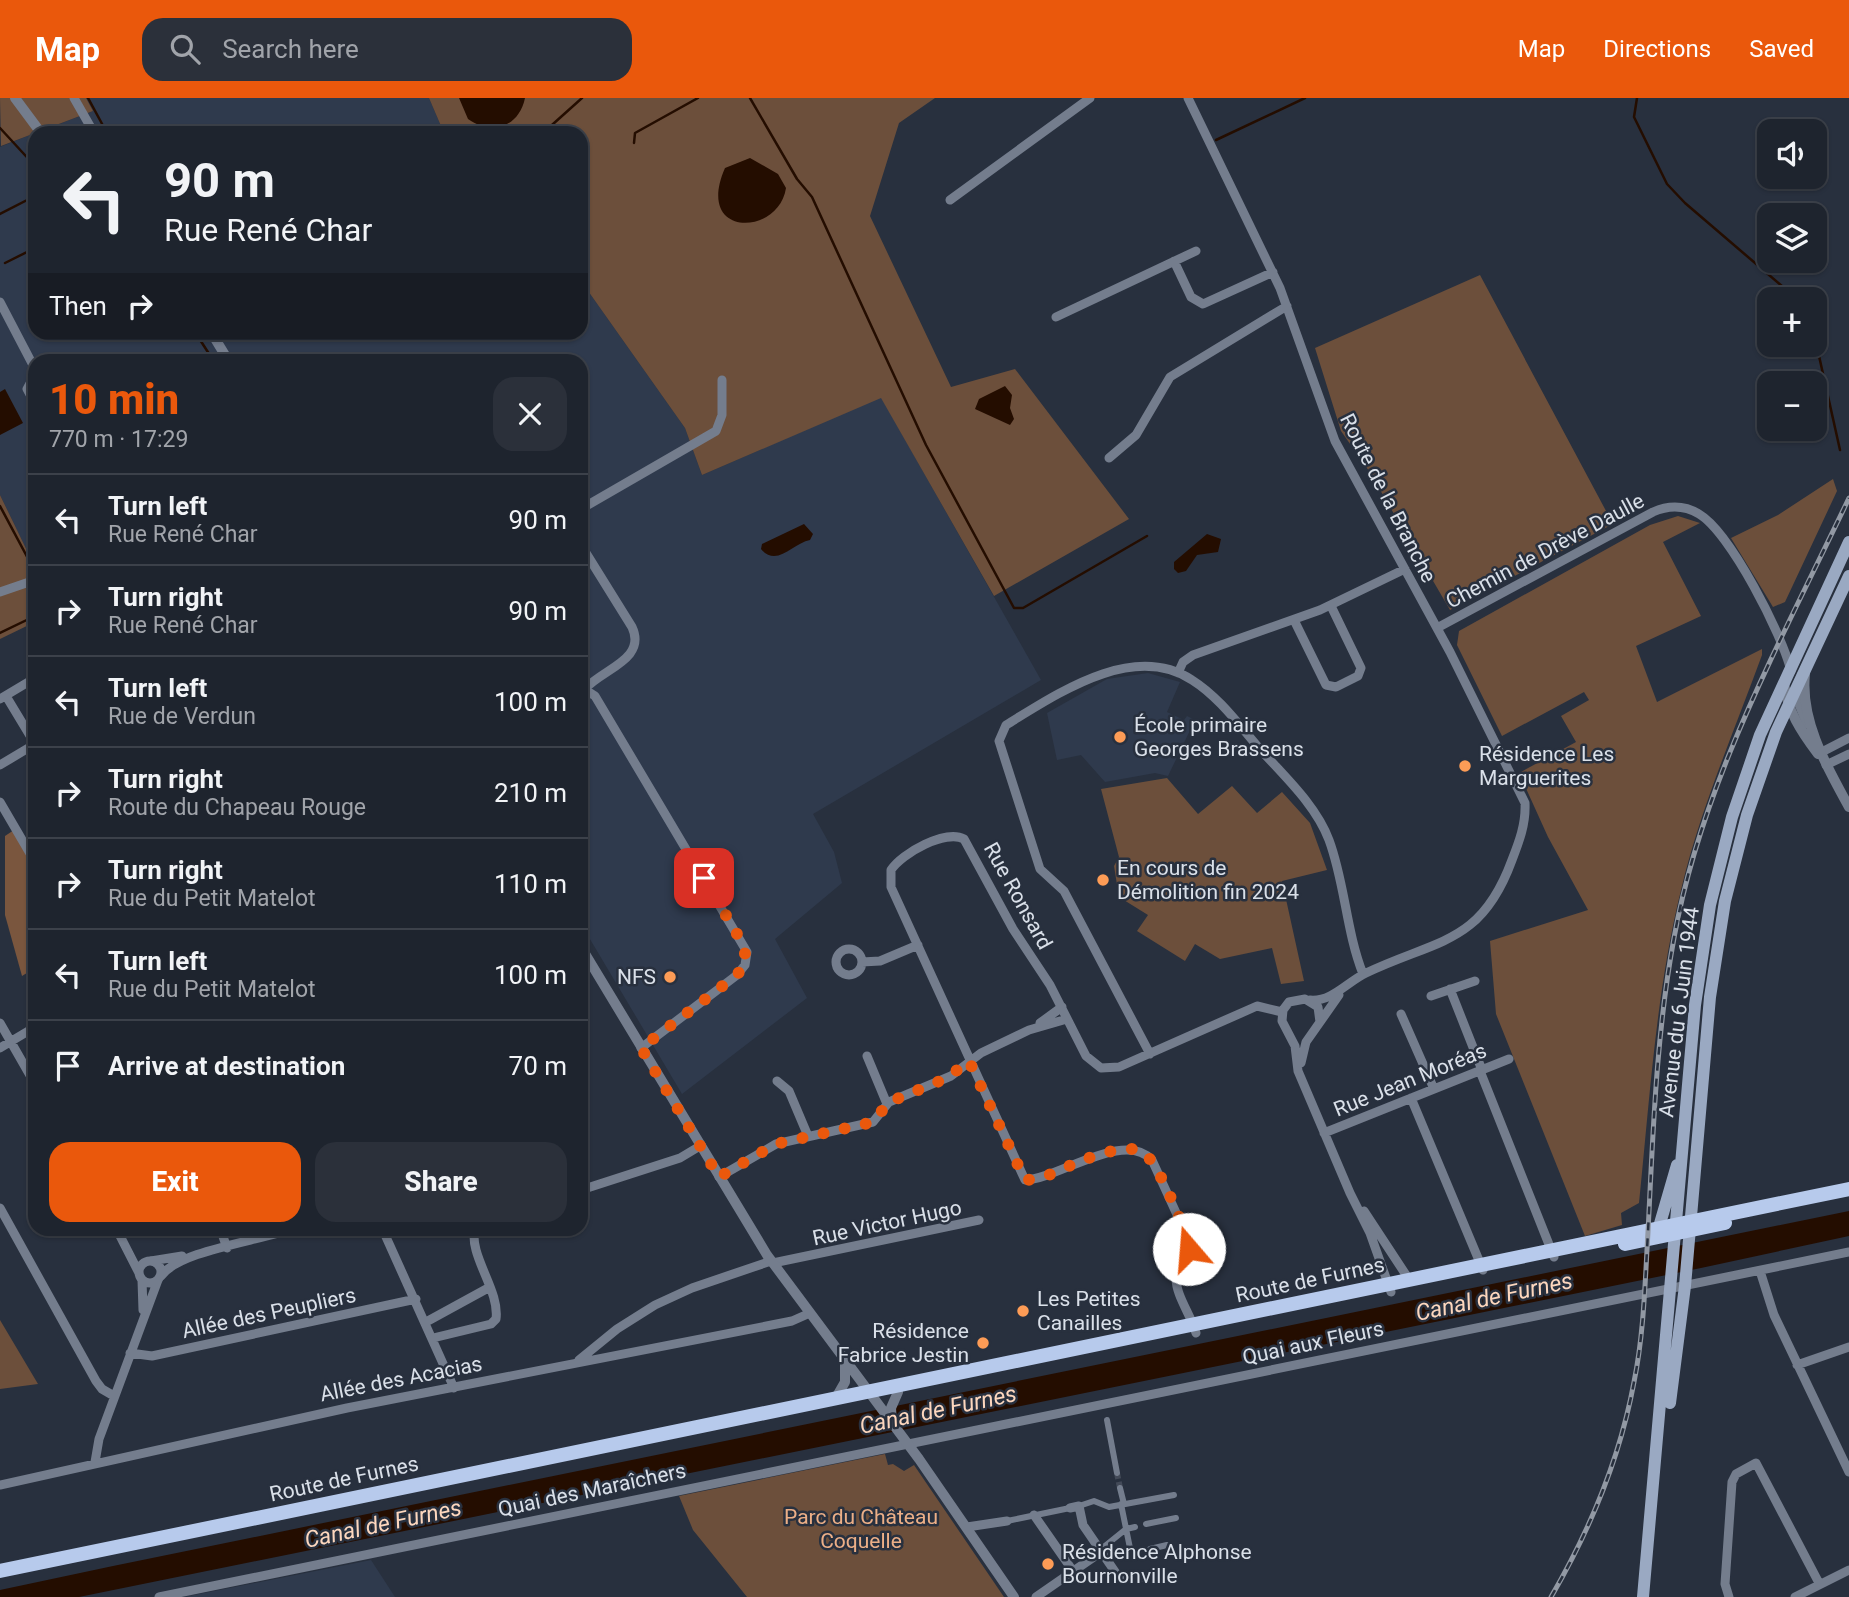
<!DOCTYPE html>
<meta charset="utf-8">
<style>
:root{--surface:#1e242e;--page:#2b303a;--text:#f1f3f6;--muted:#a1a4aa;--line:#3c414a;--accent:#ea580c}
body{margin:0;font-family:Roboto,sans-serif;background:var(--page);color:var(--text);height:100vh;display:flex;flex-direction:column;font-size:26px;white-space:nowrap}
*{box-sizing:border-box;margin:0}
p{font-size:23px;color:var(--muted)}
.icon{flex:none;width:38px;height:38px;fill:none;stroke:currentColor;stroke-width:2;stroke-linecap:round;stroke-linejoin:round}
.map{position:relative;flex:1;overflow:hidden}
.sheet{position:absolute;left:28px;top:256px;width:560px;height:882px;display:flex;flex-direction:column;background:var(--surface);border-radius:21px;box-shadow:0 2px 5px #0004,0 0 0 2px var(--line)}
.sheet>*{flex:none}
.top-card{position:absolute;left:28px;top:28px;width:560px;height:214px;border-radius:21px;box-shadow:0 2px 5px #0004,0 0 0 2px var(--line);background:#1e242e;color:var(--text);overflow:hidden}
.buttons{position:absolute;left:1757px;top:21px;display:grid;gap:14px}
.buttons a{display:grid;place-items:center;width:70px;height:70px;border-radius:14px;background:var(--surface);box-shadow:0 2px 5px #0004,0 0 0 2px var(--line);font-size:35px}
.pin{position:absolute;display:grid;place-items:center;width:60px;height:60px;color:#fff;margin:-30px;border-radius:14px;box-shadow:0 4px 10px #0006}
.me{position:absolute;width:77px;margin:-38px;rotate:342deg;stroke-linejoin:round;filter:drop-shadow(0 0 5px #0008)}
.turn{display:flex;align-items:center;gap:24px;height:147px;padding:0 21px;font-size:32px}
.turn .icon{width:91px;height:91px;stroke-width:2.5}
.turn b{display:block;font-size:49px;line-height:60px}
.then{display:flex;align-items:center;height:66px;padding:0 21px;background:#0003;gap:14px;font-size:26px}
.round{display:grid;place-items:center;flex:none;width:74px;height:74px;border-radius:21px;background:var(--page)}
.head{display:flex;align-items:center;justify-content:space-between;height:119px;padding:0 21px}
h1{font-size:42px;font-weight:800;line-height:52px;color:var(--accent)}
.button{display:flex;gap:14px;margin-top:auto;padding:14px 21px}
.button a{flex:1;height:80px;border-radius:21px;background:var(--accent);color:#fff;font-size:28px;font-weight:800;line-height:80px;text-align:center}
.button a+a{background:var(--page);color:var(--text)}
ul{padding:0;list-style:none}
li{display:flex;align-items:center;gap:21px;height:91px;padding:0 21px;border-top:2px solid var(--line)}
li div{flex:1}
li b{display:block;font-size:26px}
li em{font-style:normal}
header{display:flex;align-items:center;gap:42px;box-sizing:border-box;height:98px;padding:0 35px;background:var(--accent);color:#fff}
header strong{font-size:33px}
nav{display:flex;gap:38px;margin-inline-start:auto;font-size:24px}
.search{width:490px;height:63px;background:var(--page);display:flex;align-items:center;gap:18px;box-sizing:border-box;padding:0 24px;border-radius:21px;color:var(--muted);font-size:26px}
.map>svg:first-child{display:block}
.built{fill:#2f3a4d}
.green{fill:#6c4f3b}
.forest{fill:#7a563e}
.water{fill:#240d00}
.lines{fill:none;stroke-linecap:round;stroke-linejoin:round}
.stream{stroke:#240d00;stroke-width:2.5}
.pedestrian-tunnel{stroke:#434a58;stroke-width:6;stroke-dasharray:6 3;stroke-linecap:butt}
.pedestrian{stroke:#747d8d;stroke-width:6}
.minor{stroke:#747d8d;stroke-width:9}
.tertiary{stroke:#747d8d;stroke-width:10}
.secondary{stroke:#9aa9c2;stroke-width:12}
.primary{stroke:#b7caec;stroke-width:14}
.rail-casing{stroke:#9299a4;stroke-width:5}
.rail{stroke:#28303e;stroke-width:2.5;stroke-dasharray:8;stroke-linecap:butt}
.route{stroke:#ea580c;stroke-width:12;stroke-dasharray:0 21.6}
.poi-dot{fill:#fd9c56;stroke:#28303e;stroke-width:2.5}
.labels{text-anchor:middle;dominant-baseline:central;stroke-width:5;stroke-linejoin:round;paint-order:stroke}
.street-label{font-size:21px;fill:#dae0e9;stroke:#28303e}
.poi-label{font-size:21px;fill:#dae0e9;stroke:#28303e;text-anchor:start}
.park-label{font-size:21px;fill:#ecaf87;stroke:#28303e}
.water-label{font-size:23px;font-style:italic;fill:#fdd7be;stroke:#28303e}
</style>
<header>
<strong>Map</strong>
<div class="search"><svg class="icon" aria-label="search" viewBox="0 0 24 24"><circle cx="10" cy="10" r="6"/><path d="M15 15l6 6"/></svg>Search here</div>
<nav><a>Map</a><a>Directions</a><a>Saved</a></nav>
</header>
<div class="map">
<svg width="1849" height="1499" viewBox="0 0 1849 1499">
<rect width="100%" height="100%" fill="#28303e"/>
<path class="built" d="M86 0H429L444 35H36L93 13Z
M35 35V234H581V183L685 330 702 377 881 299 1041 582 813 716 834 754 842 785 775 841 807 900 682 996 581 826V262H35V469L0 397V49Z
M1148 575 1180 584 1167 614 1184 622 1187 618 1195 622 1168 678 1155 675 1105 684 1081 657 1057 662 1047 615 1107 581Z
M371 1462 395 1499H184Z"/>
<path class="green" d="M0 0H86L93 13 1 48Z
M429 0H935L899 25 870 118 951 289 1015 271 1129 421 994 498 881 300 702 377 685 330 581 183V35H444Z
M1480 177 1613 426 1450 512 1369 373 1341 333 1315 250Z
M1833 381 1837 393 1785 504 1773 509 1731 440 1778 417Z
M0 397 35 469V524L0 541Z
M1678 418 1700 425 1663 444 1701 518 1636 548 1657 604 1762 551V557C1734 634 1701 709 1682 788 1656 892 1650 999 1639 1105L1621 1115 1622 1127 1585 1138 1496 916 1490 843 1588 812 1548 739 1519 675 1576 644 1561 618 1589 602 1584 594 1502 638 1457 547 1459 533 1650 427Z
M1167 680 1198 716 1232 688 1257 715 1282 694 1310 725 1327 772 1282 783 1304 883 1281 886 1272 850 1220 861 1195 846 1185 863 1137 833 1148 817 1119 799 1114 768 1119 759 1101 691Z
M0 1222 38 1286 0 1291Z
M885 1356 888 1367 893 1366 904 1373 914 1367 1004 1499H747L693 1432 679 1398Z"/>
<path class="forest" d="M14 732 35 769V870L22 878 5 817V738Z"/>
<path class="water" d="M459 0H525C519 29 492 38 468 21Z
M750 60 778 76 786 90C779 138 694 141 725 70Z
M1005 288 1012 297 1010 310 1014 321 1010 327 975 311 979 301Z
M5 291 23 325 0 337V294Z
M804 426 813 436 810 442C793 445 777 470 761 451L762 446Z
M1207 436 1221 441 1218 454 1197 457 1186 473 1178 475 1174 471V464Z
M1849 1113V1138L1701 1170 79 1499H0V1492L113 1468Z"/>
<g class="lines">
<path class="stream" d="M88 0 107 35
M750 0 797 81 812 99 926 347 1014 510H1023L1147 438
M1637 0 1634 19 1667 86 1685 105 1797 201
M0 30 35 68
M543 35 582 0
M1216 42 1305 0
M634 45 635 35 698 0
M0 116 35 98
M5 165 35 150
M195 234 213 262
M229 239 235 234
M1815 240 1840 352
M0 408 32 468
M0 535 35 518"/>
<path class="pedestrian-tunnel" d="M1117 1375 1120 1390"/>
<path class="pedestrian" d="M1107 1322 1117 1375
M1120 1390 1124 1406
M1121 1406 1131 1455 1139 1453
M1079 1408 1094 1403 1109 1409 1174 1397
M1007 1423 1070 1410
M1146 1426 1176 1420
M1150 1451 1167 1447
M1100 1452 1126 1431 1135 1429"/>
<path class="minor" d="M74 0 94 35
M1188 0 1280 190 1335 343 1450 554 1525 705C1526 726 1519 744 1512 762 1481 847 1437 841 1366 875 1347 884 1332 904 1310 902
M950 102 1090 0
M1174 163 1191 199 1203 206 1273 174
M0 204 35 271
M1056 219 1196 153
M35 276 27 291 35 306
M1109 360 1136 337 1170 279 1287 208
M581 411 716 333 722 317V282
M581 447 632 529C647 561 603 571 586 590
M0 494 35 482
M1294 522 1326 587 1336 589 1358 578 1361 570 1331 508
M1437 530 1653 414C1669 407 1684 407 1699 416 1730 434 1783 538 1791 573
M1178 575 1183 564 1193 557 1320 512 1405 471
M581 589 595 598 747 854 745 867 737 877 641 950
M1794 594 1807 626
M6 598 35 646
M0 601 35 580
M1818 656 1849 640
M0 667 35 646
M1826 667 1849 656
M0 704 35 764
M836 864a13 13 0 1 1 26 0a13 13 0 1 1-26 0Z
M862 864 880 863 918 847
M1450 891 1482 972
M1431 898 1475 883
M1401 916 1434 991
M1320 924 1318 909 1305 901 1289 904 1283 912 1282 923 1295 948 1298 973 1350 1095 1370 1135 1391 1194
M0 925 35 986
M1040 925 1062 909
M0 950 35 929
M1150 956 1064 793 1040 771 999 643 1006 627C1057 596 1133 543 1192 582 1219 599 1239 627 1259 650 1284 678 1316 707 1329 742 1345 785 1346 833 1363 876
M867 958 887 1006
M1301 965 1306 944 1339 897
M1480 973 1554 1159
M777 983 789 993 808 1038
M1411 1000 1483 1172
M1324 1035 1509 961
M719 1079 776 1046 873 1024 889 1004 951 978 981 955 1029 932 1067 921
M581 1092 680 1060 700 1048
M0 1110 96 1283 102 1291 114 1298
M1364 1113 1410 1183
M116 1130 139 1175
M220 1130 227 1150
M382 1130 454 1290
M139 1174a11 11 0 1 1 22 0a11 11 0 1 1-22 0Z
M151 1163 182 1158
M773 1165 979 1122
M1760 1173 1774 1217 1849 1374
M161 1178C180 1152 260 1143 294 1130
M142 1182 143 1212
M426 1224 490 1189
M1196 1235C1191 1217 1176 1198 1176 1180 1175 1166 1189 1158 1189 1143L1152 1062C1125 1031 1058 1081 1025 1082L891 789V772C902 755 946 731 964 741L1013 831 1050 887 1086 958 1101 970 1119 969 1257 908 1282 914
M433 1240 491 1226 496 1221C500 1192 468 1157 475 1130
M130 1255 152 1258 416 1201
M579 1262 617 1231 655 1207 692 1190 771 1163
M1797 1267 1849 1249
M95 1364 99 1341 158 1182
M0 1387 347 1310 792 1223 810 1215
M1070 1410 1079 1408 1083 1427 1120 1481 1146 1479
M1034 1417 1073 1473
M967 1429 1007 1423
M159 1499 1849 1154
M1036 1499 1101 1454
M1729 1499 1725 1486 1732 1384 1736 1376 1756 1365 1819 1485
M1795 1499 1849 1472"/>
<path class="tertiary" d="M15 0 41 35
M211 234 228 262
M1805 576C1800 623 1827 669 1849 709
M1784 584C1786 611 1802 635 1818 656
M581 849 767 1157 919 1361 1014 1499
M837 1298 845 1284V1266
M892 1325 891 1310 898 1294"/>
<path class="secondary" d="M1659 1129 1677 1067
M1670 1305 1685 1188 1710 899 1725 803 1747 717 1776 634 1849 478
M1643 1499 1695 907 1710 807 1732 719 1760 637 1849 444"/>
<path class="primary" d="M1625 1146 1725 1125
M0 1473 1849 1091"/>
<g class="rail-casing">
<path id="rail" d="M1551 1499C1590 1432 1620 1360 1634 1284 1644 1235 1645 1184 1648 1134 1653 1036 1656 937 1674 840 1702 684 1781 543 1849 400"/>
</g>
<use href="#rail" class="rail"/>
</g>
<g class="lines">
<path class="route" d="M704 780 744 848 746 864 737 877 641 950 719 1079 776 1046 873 1024 889 1004 947 980 969 963 1025 1082C1045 1082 1062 1070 1081 1063 1095 1057 1124 1048 1139 1052 1157 1058 1179 1121 1188 1140L1189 1151"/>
</g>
<g class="poi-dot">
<circle cx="1120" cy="639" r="7"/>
<circle cx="1465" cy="668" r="7"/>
<circle cx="1103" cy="782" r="7"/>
<circle cx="670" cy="879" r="7"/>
<circle cx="1023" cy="1213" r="7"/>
<circle cx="983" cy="1245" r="7"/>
<circle cx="1048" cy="1466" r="7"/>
</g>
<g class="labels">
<g class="street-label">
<text transform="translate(1388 400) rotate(63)">Route de la Branche</text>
<text transform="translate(1545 453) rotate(-28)">Chemin de Drève Daulle</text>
<text transform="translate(1018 798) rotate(61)">Rue Ronsard</text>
<text transform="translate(1679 914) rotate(-83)">Avenue du 6 Juin 1944</text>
<text transform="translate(1410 982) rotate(-22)">Rue Jean Moréas</text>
<text transform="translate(887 1125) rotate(-12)">Rue Victor Hugo</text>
<text transform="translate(1310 1182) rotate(-12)">Route de Furnes</text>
<text transform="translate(269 1215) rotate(-12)">Allée des Peupliers</text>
<text transform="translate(1313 1245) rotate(-12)">Quai aux Fleurs</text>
<text transform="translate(401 1281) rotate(-11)">Allée des Acacias</text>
<text transform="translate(344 1381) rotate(-12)">Route de Furnes</text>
<text transform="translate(592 1392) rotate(-12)">Quai des Maraîchers</text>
</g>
<g class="poi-label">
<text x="1134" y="627">École primaire<tspan x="1134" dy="24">Georges Brassens</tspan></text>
<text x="1479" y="656">Résidence Les<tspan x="1479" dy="24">Marguerites</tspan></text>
<text x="1117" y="770">En cours de<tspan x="1117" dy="24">Démolition fin 2024</tspan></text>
<text x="656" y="879" text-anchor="end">NFS</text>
<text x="1037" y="1201">Les Petites<tspan x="1037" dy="24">Canailles</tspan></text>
<text x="969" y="1233" text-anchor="end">Résidence<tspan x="969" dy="24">Fabrice Jestin</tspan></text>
<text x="1062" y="1454">Résidence Alphonse<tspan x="1062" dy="24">Bournonville</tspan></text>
</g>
<g class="park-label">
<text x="861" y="1419">Parc du Château<tspan x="861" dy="24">Coquelle</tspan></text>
</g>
<g class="water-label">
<text transform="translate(1494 1199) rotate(-12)">Canal de Furnes</text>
<text transform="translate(938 1312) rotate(-12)">Canal de Furnes</text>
<text transform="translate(383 1426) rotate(-12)">Canal de Furnes</text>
</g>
</g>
</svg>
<div class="buttons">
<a><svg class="icon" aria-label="sound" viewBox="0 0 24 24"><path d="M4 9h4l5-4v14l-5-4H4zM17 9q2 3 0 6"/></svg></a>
<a><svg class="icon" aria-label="layers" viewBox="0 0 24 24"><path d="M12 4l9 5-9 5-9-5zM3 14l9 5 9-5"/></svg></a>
<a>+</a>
<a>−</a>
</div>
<div class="pin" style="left:704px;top:780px;background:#d93025"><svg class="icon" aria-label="arrive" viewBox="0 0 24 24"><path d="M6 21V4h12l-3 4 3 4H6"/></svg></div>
<svg class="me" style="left:1189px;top:1151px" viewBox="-20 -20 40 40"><circle r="19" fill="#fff"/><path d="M0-13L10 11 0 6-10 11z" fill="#ea580c"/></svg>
<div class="top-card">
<div class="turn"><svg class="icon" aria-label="left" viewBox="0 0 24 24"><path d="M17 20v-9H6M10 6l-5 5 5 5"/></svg><div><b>90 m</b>Rue René Char</div></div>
<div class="then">Then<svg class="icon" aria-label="right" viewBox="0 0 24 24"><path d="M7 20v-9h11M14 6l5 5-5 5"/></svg></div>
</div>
<section class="sheet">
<div class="head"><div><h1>10 min</h1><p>770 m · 17:29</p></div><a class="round"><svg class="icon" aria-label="close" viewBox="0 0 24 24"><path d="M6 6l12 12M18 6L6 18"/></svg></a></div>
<ul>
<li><svg class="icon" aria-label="left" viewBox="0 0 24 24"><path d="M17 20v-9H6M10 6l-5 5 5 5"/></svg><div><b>Turn left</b><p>Rue René Char</p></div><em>90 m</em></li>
<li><svg class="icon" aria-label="right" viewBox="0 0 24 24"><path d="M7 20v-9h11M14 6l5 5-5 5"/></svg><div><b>Turn right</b><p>Rue René Char</p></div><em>90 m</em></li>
<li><svg class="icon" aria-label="left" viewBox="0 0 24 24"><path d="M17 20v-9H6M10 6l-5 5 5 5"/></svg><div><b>Turn left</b><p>Rue de Verdun</p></div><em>100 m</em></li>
<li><svg class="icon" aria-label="right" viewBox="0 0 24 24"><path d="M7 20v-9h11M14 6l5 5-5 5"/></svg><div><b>Turn right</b><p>Route du Chapeau Rouge</p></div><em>210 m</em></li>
<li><svg class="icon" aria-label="right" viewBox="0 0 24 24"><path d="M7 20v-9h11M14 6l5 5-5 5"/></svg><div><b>Turn right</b><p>Rue du Petit Matelot</p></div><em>110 m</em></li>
<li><svg class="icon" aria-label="left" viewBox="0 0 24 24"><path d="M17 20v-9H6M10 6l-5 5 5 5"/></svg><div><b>Turn left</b><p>Rue du Petit Matelot</p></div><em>100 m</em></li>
<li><svg class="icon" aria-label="arrive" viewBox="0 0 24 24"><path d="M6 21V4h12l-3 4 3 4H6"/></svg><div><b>Arrive at destination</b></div><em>70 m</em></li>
</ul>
<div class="button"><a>Exit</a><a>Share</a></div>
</section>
</div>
